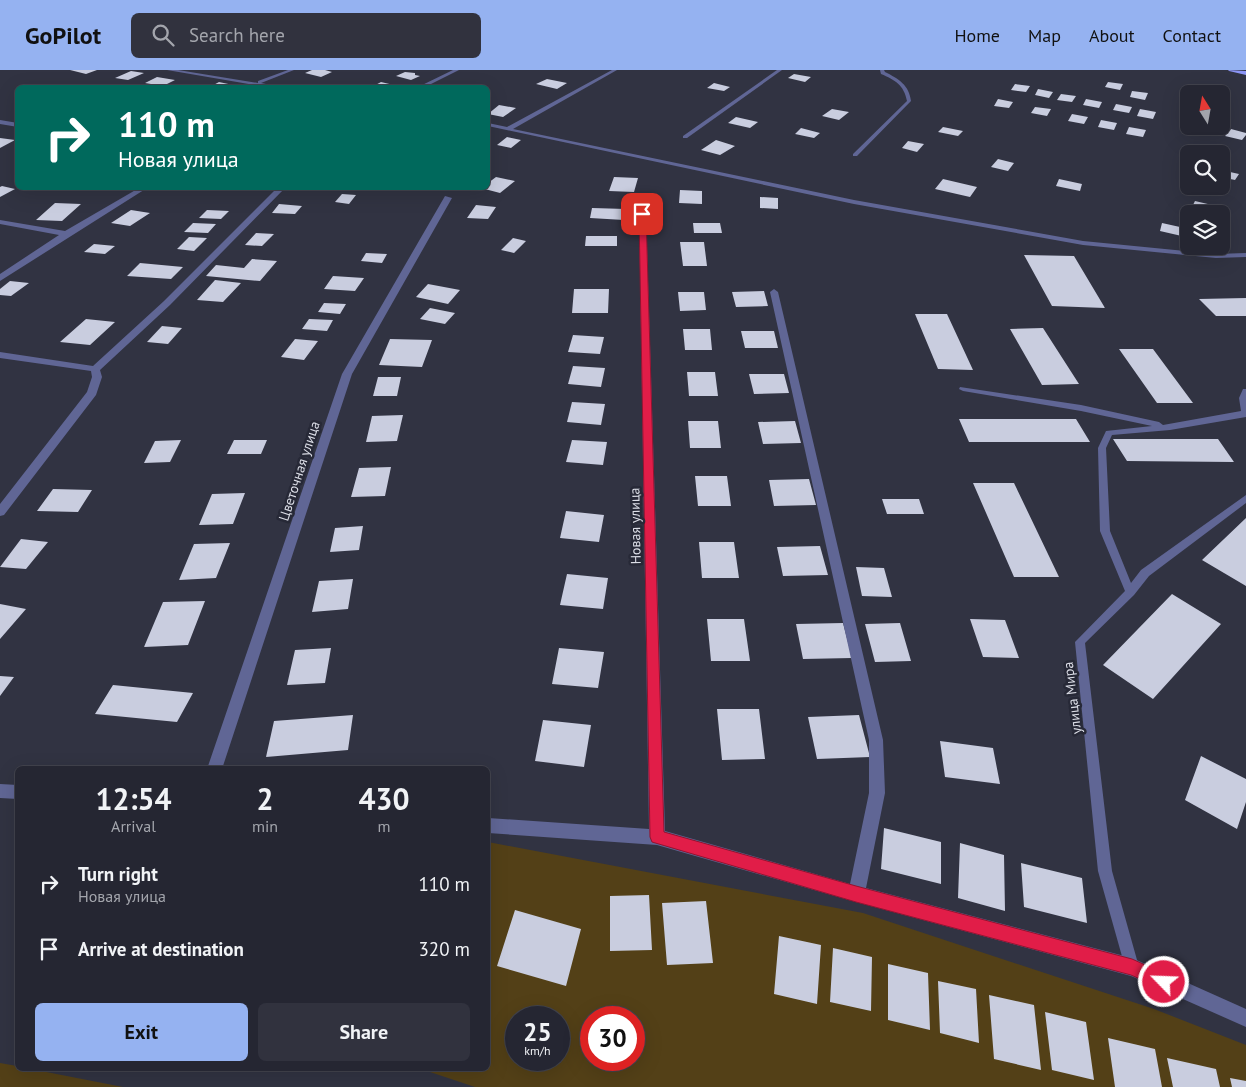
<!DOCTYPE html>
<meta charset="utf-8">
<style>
:root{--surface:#252632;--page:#31323e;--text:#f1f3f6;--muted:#a3a5ac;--line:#42434d;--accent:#95b2f1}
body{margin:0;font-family:"PT Sans",sans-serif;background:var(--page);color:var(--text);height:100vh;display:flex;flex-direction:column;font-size:19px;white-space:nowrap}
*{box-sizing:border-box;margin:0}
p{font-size:16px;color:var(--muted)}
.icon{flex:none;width:28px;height:28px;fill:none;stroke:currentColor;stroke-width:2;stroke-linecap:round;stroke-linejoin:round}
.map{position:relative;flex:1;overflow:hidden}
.panel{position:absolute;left:15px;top:696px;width:475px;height:305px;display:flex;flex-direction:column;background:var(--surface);border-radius:8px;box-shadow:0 5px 20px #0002,0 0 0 1px var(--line)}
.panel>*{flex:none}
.banner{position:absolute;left:15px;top:15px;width:475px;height:105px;border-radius:8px;box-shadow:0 5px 20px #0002,0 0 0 1px var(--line);background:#00695c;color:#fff;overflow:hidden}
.needle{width:32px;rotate:349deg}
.buttons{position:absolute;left:1180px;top:15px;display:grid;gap:10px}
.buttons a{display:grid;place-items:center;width:50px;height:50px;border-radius:8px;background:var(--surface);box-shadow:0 5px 20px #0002,0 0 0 1px var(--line);font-size:25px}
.speed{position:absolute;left:505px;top:936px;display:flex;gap:10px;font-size:25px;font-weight:700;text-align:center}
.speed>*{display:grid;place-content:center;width:65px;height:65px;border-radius:50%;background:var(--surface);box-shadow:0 5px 20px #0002,0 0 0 1px var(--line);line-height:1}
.speed small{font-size:12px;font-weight:400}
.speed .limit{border:8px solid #d22;background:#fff;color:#111}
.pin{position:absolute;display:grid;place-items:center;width:42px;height:42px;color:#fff;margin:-21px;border-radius:10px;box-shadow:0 2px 8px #0006}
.me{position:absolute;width:55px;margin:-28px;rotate:294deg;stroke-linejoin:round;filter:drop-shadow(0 0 4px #0008)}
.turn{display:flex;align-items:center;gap:18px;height:105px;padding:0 20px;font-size:22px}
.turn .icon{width:65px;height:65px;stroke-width:2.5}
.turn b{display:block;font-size:35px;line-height:42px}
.eta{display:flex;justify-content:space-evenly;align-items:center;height:85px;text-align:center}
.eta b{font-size:30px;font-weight:700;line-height:35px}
.primary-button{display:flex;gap:10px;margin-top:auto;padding:10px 20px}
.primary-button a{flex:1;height:58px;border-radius:8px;background:var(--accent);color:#111;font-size:20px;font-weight:700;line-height:58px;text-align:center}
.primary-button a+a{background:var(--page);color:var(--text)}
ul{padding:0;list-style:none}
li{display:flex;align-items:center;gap:15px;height:65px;padding:0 20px}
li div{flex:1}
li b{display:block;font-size:19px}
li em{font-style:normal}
header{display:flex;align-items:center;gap:30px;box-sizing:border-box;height:70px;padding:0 25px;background:var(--accent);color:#111}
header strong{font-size:24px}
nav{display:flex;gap:28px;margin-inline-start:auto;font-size:18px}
.search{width:350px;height:45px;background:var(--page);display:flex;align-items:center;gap:12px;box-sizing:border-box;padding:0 18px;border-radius:8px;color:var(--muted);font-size:19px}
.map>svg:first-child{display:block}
.green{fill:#534017;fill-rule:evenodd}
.building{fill:#c9cddf}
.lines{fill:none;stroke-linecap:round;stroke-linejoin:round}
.lane{fill:#606695;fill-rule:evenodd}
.street{fill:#606695;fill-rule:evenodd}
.primary{fill:#8b95f5;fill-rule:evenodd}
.route{fill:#e11d48;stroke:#92132f}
.labels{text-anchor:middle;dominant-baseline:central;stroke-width:5;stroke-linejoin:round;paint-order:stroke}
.street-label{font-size:14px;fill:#dcdee7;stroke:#272937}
</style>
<header>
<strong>GoPilot</strong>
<div class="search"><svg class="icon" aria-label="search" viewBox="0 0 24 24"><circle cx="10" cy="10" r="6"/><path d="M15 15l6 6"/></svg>Search here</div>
<nav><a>Home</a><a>Map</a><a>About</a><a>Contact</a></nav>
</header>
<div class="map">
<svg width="1246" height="1017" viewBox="0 0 1246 1017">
<rect width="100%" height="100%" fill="#313342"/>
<path class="green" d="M488 772 863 843 1154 939 1246 975V1017H475L421 999H488ZM516 948H559V990H516ZM591 948H634V990H591Z
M0 993 17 996 18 999H31L123 1017H0Z"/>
<path class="building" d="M70 0H97L86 4Z
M312 0H325L332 2 321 7 305 3Z
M131 1 144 3 128 10 115 8Z
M405 2 415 3V5L420 6 411 10 396 6Z
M794 4 811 7 805 12 788 8Z
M157 7 175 10 163 16 145 13Z
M547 9 567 13 557 19 536 14Z
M219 12 233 15 228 18H208Z
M381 12 402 17V18H370Z
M1108 12 1123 14 1120 20 1105 17Z
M714 13 730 17 724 21 707 18Z
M1015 14 1030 16 1026 22 1011 20Z
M1038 19 1053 22 1049 28 1035 25Z
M1132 21 1148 23 1145 30 1130 27Z
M1061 24 1076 26 1072 32 1057 30Z
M998 29 1013 32 1009 38 994 36Z
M1086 29 1102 32 1099 38 1083 35Z
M1116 34 1132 37 1129 43 1113 40Z
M499 35 516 38 503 47 488 44Z
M1035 37 1051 39 1047 46 1031 43Z
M832 39 849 42 839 50 822 46Z
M1140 39 1156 42 1153 49 1137 46Z
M1072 44 1088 47 1084 54 1068 51Z
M736 47 758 52 750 58 728 53Z
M1101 50 1117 53 1114 60 1098 57Z
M943 57 963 61 958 66 938 62Z
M1129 57 1146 60 1143 67 1126 64Z
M801 58 820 63 814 68 795 64Z
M1231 59 1246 63V65L1242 70 1225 66Z
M507 67 521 70 511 78 497 75Z
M0 68 15 70 0 78Z
M716 70 735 76 720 85 701 80Z
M908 71 924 74 917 82 902 78Z
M998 89 1014 93 1008 101 991 97Z
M1221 100 1239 104 1235 110 1221 107Z
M496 107 515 111 500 123 481 118H488V113Z
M614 107 638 108 634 122 609 121Z
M943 109 977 117 970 127 935 119Z
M1059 109 1082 114 1080 121 1056 116Z
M2 116 15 119 0 127V117Z
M680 120 702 121V134L679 133Z
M342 124 356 125 349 134 335 132Z
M760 127 778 128V139L760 138Z
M1195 131 1212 135 1208 143 1191 139Z
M55 133 81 134 62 151 36 150Z
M279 134 302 136 295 144 272 143Z
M476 135 496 137 488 149 467 148Z
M592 138 626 139 624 150 590 148Z
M131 140 150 143 130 156 111 153Z
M207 140 229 141 221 149 199 148Z
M193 153 216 154 208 163 184 162Z
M693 153H720L722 163H694Z
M1162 153 1189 159 1186 167 1160 161Z
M256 163 274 164 262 176 245 175Z
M586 166H617V176H585Z
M189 167 207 168 194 181 177 179Z
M513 168 526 171 514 183 501 180Z
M680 172H704L707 196H683Z
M94 174 115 176 105 184 84 182Z
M366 183 387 184 382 193 361 191Z
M1024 185 1074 186 1105 238 1052 236Z
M252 189 277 191 260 211 206 206 216 195 244 198Z
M140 193 183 197 171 209 127 206Z
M333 206 364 208 355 221 324 219Z
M215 210 241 213 223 232 197 230Z
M10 211 29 213 11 226 0 225V219Z
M428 214 460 220 448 234 416 227Z
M574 219H609L608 243H572Z
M764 221 768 236 736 237 732 222Z
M678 222H704L706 240 680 241Z
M1246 228V246H1216L1199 229Z
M324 233 346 234 340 244 318 242Z
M430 238 455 243 445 254 420 249Z
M915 244H947L973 300 938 299Z
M86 249 115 252 90 275 60 272Z
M309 249 333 250 327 261 302 259Z
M162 256 182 258 168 274 147 272Z
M1043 258 1079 314 1042 315 1010 259Z
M683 259H710L712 280H685Z
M741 261H774L778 278H745Z
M573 265 604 267 600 284 568 282Z
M295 269 318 271 304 290 281 287Z
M390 269 432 270 422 297 379 295Z
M1119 279H1153L1193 333H1157Z
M573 296 605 298 601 317 568 314Z
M687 302H715L718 326H689Z
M749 304H784L789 323 754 324Z
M378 307H401L397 326H373Z
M572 332 605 334 601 355 567 352Z
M403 345 397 371 366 372 372 346Z
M959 349H1076L1090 372H969Z
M688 351H718L721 378H690Z
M795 351 801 373 763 374 758 352Z
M1113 369H1218L1234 392 1127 391Z
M181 370 170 392 144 393 155 371Z
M234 370H267L261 384H227Z
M572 370 607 372 603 395 566 392Z
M391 397 385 426 351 427 359 398Z
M695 406H727L731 436H698Z
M809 409 816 435 774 436 769 410Z
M973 413H1014L1059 507H1014Z
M53 419 92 420 78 442 37 441Z
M245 423 233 454 199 455 212 424Z
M882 429H919L924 444H887Z
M566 441 604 445 599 472 560 468Z
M1246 448V516L1202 490Z
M363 456 359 480 330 482 335 458Z
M21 469 48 472 26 499 0 497Z
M699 472H734L739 508H702Z
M230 473 216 508 179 510 194 474Z
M820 476 828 505 783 506 777 477Z
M856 497 884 498 892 527 862 526Z
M567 504 608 508 603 539 560 535Z
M353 509 348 539 312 542 319 511Z
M1172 524 1221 554 1153 629 1103 595Z
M205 531 188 575 144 577 163 532Z
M0 534 26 539 0 569Z
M707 549H744L750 591H711Z
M970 549 1005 550 1019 588 983 587Z
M843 553 852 588 803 589 796 554Z
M900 553 911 591 875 592 865 554Z
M331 578 325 613 287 615 295 580Z
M559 578 604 582 598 618 552 614Z
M0 606 14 607 0 626Z
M113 615 193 623 177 652 95 644Z
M717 639H759L765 689 722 690Z
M353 645 348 680 266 687 274 651Z
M859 645 870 687 817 689 808 647Z
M543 650 591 655 584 697 535 691Z
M940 671 993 678 1000 714 945 707Z
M1201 686 1246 709V732L1237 759 1185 730Z
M884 758 941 772V814L881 799Z
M960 773 1004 785 1005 841 958 828Z
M1021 793 1082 808 1087 853 1024 837Z
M649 825 652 880 610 881V826Z
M706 831 713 893 667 895 662 833Z
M515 840 581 859 566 916 497 896Z
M779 866 821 875 817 934 774 924Z
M833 878 872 887 871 941 830 932Z
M888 894 928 903 930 960 888 950Z
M938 911 976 919 979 973 940 963Z
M989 925 1034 935 1041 1000 994 989Z
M1045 942 1086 952 1094 1010 1052 1000Z
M1108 968 1155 979 1162 1017H1115Z
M1167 988 1216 999 1220 1017H1173Z
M1230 1008 1246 1011V1017H1232Z"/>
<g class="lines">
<path class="lane" d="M167 0H178L258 13V11L288 0H294L261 13 286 18H272Z
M453 0H459L423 18H416Z
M612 0H617L513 59 854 130 1083 171 1216 184 1246 183V187L1216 188 1083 175 854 134 488 56V53L507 57Z
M777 0H782L687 68H683V66Z
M880 0H884L885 2C899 9 909 15 911 31L857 86H853V84L907 31C904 15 895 10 881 4Z
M960 317 1081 335 1159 352 1163 355 1241 341 1239 328 1243 319H1246V347L1170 360 1112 365 1106 378 1110 461 1131 513 1141 500 1246 425V433L1149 506 1134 525 1085 573 1112 801 1139 897 1137 902 1132 904 1127 902 1125 897 1098 801 1075 572 1125 521 1100 461 1098 378 1106 361 1152 356 1081 341 963 321 959 319Z"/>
<path class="street" d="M0 50 18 53V57L0 54Z
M139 118H147L0 211V204L59 165 0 154V150L65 161Z
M277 118H285L170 235 100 300 102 307 96 325 4 445 0 446V434L87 322 92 307 91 301 0 288V282L93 296 164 231Z
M445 126 452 128 352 304 222 699H207L342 304Z
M639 142 646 144 665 761 850 814 869 723V670L770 222 774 219 778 222 883 670 885 723 866 818 1132 888 1246 939V957L1131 906 856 832 657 775 488 763V748L649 759Z
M0 714 18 715V729L0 728Z"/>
<path class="primary" d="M1228 0 1246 1V5L1229 1Z"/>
</g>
<path class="route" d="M642 142 646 144 664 762 856 816 1132 889 1170 906 1173 912 1170 918 1164 920 1131 905 856 832 652 772 650 767 639 144Z"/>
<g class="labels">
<g class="street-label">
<text transform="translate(299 401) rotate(-72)">Цветочная улица</text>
<text transform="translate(635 456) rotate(-91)">Новая улица</text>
<text transform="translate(1072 628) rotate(-97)">улица Мира</text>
</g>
</g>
</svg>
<div class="buttons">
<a><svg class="needle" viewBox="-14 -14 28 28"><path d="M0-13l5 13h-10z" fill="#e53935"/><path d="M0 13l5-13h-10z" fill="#a3a5ac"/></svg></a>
<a><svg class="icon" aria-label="search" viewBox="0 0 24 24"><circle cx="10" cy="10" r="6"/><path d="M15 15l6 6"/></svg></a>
<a><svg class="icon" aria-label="layers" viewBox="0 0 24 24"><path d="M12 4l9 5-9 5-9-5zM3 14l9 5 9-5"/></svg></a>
</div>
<div class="speed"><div>25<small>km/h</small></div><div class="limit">30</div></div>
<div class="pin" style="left:642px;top:144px;background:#d93025"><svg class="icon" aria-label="arrive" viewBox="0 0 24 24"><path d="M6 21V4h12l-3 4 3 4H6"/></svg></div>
<svg class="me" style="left:1164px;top:912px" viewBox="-20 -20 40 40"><circle r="17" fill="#e11d48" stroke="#fff" stroke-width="3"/><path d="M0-11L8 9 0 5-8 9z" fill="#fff"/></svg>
<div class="banner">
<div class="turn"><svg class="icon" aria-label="right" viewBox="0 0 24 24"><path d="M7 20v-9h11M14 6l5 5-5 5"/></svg><div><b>110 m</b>Новая улица</div></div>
</div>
<section class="panel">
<div class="eta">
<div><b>12:54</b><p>Arrival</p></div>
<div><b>2</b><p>min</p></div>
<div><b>430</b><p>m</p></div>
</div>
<ul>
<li><svg class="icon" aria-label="right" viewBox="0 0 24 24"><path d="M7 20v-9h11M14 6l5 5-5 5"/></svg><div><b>Turn right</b><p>Новая улица</p></div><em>110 m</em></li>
<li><svg class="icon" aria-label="arrive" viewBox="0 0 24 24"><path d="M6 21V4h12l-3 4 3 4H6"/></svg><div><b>Arrive at destination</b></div><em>320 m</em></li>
</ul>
<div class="primary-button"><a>Exit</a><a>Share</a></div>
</section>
</div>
